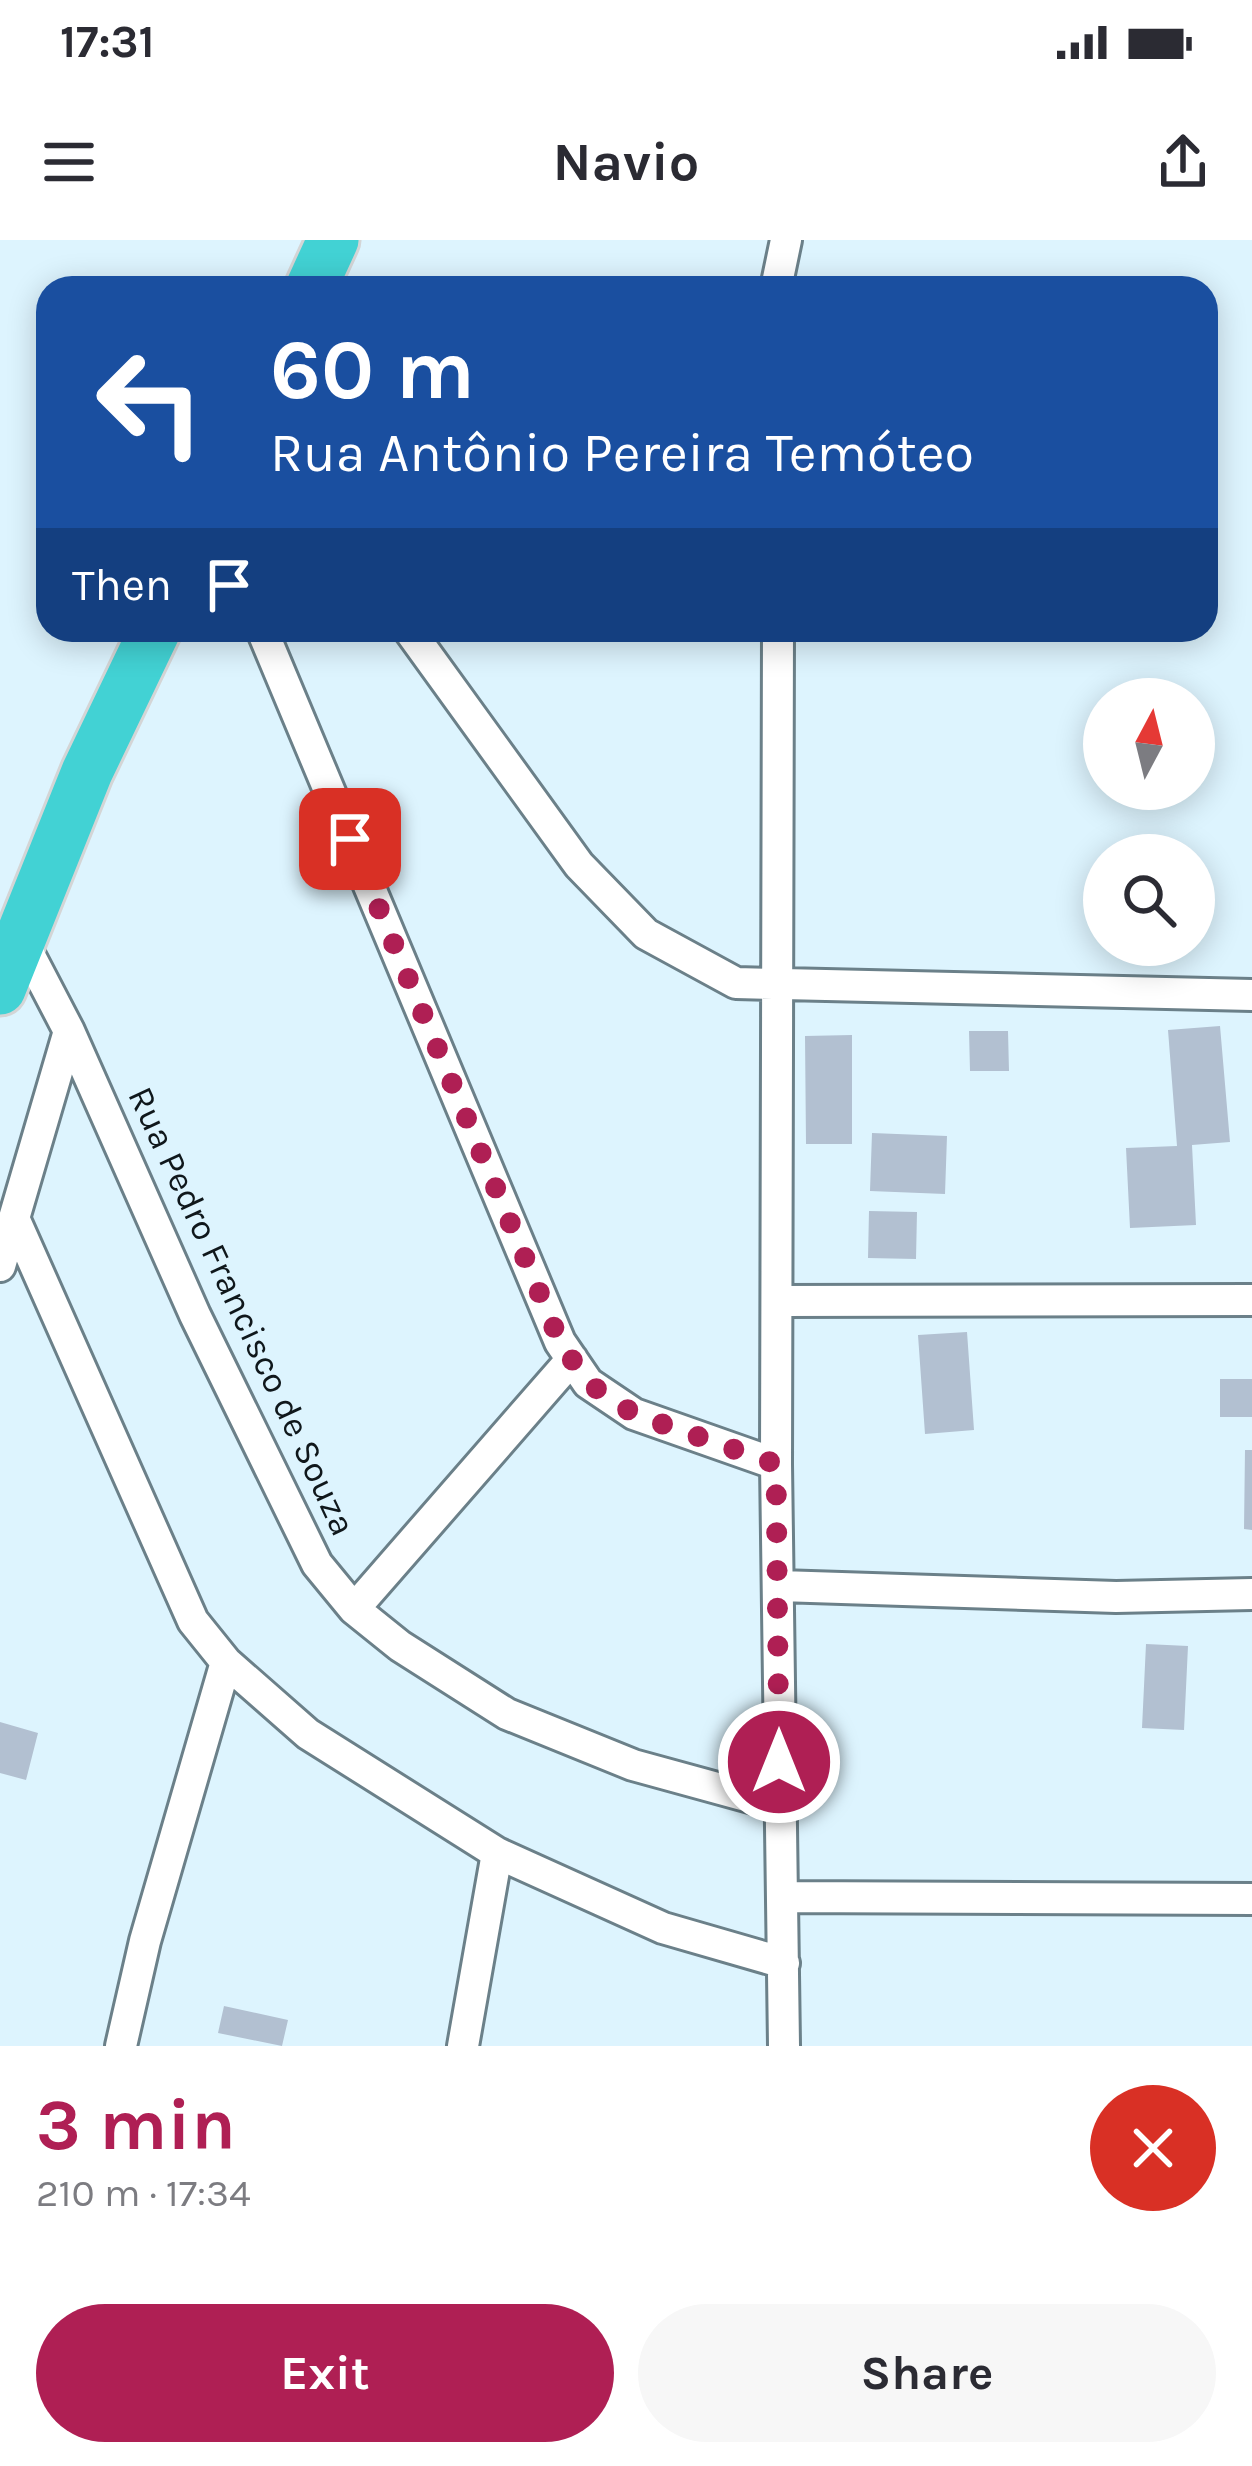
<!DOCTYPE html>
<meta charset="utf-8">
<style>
:root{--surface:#fff;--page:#f7f7f7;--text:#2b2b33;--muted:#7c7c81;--accent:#af1f54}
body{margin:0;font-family:Karla,sans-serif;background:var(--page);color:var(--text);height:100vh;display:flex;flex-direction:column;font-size:45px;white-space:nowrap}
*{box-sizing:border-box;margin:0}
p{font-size:39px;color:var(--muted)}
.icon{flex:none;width:66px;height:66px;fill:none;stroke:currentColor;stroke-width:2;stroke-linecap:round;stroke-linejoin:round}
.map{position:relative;height:1806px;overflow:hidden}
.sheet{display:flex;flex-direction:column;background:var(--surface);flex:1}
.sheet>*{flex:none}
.top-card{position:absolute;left:36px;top:36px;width:1182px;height:366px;border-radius:36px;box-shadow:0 6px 30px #0003;background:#1a4fa0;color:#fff;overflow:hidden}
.needle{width:78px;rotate:7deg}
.controls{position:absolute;left:1083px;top:438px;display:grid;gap:24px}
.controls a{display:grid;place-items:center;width:132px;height:132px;border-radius:50%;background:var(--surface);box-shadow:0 6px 30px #0003;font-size:60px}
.pin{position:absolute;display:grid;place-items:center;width:102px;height:102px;color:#fff;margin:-51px;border-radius:24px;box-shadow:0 6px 18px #0006}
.me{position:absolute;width:132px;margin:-66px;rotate:0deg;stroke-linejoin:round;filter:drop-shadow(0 0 9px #0008)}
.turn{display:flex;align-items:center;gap:42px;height:252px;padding:0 36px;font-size:54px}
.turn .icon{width:156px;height:156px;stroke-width:2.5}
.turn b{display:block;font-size:84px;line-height:102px}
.then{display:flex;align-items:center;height:114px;padding:0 36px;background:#0003;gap:24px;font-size:45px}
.round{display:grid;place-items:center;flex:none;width:126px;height:126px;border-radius:63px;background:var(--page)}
.head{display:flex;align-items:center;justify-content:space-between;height:204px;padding:0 36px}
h1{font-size:72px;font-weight:700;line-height:90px;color:var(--accent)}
.action{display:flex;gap:24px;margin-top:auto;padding:24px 36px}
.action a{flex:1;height:138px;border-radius:72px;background:var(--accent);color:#fff;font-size:48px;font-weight:700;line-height:138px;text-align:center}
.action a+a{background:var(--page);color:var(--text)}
.status{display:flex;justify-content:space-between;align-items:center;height:84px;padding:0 60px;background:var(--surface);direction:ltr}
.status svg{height:33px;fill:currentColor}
header{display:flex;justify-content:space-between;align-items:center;height:156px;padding:0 36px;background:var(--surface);font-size:54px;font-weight:700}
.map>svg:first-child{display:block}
.building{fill:#b2c0d1}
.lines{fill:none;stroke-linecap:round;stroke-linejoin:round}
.minor-casing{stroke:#6b8089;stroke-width:36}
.trunk-casing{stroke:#d4d5d6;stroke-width:57}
.minor{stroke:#fff;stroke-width:30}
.trunk{stroke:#42d2d4;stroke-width:51}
.route{stroke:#af1f54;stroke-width:21;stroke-dasharray:0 37.8}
.labels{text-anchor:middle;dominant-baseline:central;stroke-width:10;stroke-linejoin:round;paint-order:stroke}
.street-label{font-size:36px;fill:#0f171b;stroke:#ddf4fe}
</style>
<div class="status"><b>17:31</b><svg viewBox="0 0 49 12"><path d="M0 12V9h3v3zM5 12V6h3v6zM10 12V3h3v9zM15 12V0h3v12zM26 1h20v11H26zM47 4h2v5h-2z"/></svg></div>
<header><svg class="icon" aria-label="menu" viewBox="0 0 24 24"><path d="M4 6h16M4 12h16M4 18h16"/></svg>Navio<svg class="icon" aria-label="share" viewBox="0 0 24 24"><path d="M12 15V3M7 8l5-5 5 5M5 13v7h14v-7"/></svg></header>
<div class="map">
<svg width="1252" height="1806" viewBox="0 0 1252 1806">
<rect width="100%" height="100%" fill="#ddf4fe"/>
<path class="building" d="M1220 786 1230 902 1192 905 1196 985 1130 988 1126 908 1177 906 1168 790Z
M969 791H1008L1009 831H970Z
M852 795V904H806L805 796Z
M872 893 947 896 945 954 870 951Z
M869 971 917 972 916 1019 868 1018Z
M967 1092 974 1190 925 1194 918 1095Z
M1220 1139H1252V1177H1220Z
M1245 1210H1252V1290L1244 1289Z
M1146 1404 1188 1406 1184 1490 1142 1488Z
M0 1482 38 1493 26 1540 0 1533Z
M224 1766 288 1780 282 1806 218 1793Z"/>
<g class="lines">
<g class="minor-casing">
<path id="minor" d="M776 48 786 0
M262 390 560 1102 588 1143 634 1174 776 1224
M409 390 579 625 646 694 736 743 1252 755
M778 390 776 1224 784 1806
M20 697 69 791 195 1075 317 1324 354 1369 400 1406 507 1474 633 1525 779 1565
M14 978 193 1381 226 1422 308 1494 497 1613 663 1688 784 1723
M0 1026 69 791
M779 1061 1252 1060
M780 1346 1116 1357 1252 1354
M354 1369 572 1119
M782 1657 1252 1659
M121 1806 145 1701 226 1422
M463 1806 497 1613"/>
</g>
<g class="trunk-casing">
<path id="trunk" d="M311 48 333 0
M0 749 87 532 155 390"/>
</g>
<use href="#minor" class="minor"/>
<use href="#trunk" class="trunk"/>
</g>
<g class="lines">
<path class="route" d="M350 599 560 1102 588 1143 634 1174 776 1224 779 1522"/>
</g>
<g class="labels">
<g class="street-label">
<text transform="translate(242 1071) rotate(65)">Rua Pedro Francisco de Souza</text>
</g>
</g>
</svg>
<div class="controls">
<a><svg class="needle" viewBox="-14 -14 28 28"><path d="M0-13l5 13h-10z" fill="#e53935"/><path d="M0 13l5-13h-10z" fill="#7c7c81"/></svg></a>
<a><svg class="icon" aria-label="search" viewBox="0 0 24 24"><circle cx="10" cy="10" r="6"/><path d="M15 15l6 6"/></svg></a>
</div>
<div class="pin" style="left:350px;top:599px;background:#d93025"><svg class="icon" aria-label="arrive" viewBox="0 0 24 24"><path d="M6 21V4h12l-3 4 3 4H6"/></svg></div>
<svg class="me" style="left:779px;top:1522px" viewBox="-20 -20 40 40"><circle r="17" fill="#af1f54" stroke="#fff" stroke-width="3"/><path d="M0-11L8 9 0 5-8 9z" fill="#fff"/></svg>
<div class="top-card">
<div class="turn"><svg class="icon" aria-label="left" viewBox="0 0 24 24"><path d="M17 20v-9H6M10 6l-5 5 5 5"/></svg><div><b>60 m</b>Rua Antônio Pereira Temóteo</div></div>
<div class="then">Then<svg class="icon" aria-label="arrive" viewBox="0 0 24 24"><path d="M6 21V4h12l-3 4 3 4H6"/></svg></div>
</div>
</div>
<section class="sheet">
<div class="head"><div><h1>3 min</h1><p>210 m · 17:34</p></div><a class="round" style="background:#d93025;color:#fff"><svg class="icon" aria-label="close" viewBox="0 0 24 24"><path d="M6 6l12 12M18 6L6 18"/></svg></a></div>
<div class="action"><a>Exit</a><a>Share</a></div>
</section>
